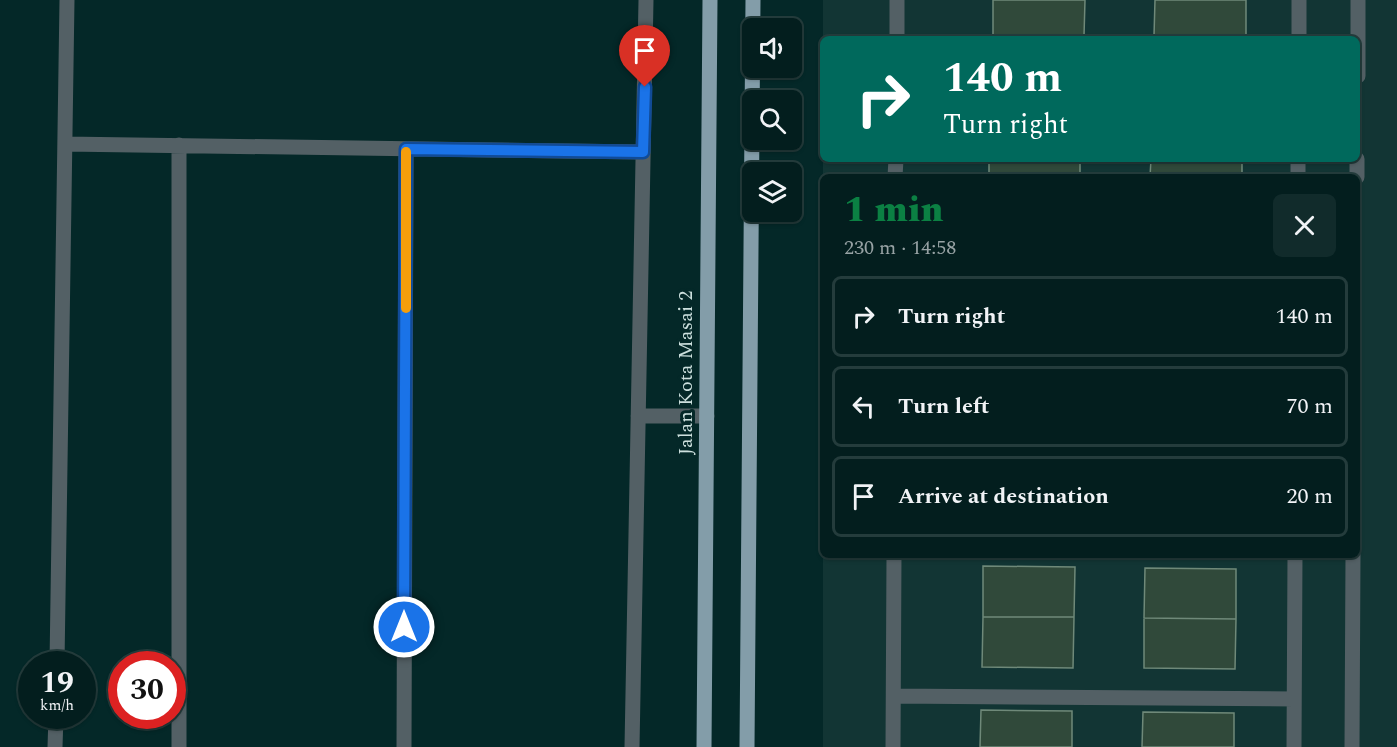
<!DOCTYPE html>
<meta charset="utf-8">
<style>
:root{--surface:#031e1e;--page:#112b2b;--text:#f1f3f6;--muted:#97a2a4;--line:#243c3c;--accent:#0b8043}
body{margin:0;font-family:Spectral,serif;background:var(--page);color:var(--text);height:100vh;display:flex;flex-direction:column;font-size:22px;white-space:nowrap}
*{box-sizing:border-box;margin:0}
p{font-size:20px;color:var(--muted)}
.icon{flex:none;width:33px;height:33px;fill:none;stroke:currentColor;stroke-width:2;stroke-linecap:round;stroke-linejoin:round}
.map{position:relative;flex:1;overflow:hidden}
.details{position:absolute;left:820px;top:174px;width:540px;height:384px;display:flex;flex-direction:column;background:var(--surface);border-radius:9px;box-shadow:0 2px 4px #0004,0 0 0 2px var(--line)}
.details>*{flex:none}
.banner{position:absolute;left:820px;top:36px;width:540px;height:126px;border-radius:9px;box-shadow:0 2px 4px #0004,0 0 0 2px var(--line);background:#00695c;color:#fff;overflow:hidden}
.tools{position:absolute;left:742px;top:18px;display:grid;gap:12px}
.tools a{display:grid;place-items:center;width:60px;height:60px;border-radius:9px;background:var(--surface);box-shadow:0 2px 4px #0004,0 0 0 2px var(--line);font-size:30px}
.speed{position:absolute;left:18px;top:651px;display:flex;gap:12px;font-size:30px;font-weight:700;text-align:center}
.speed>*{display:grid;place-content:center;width:78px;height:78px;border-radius:50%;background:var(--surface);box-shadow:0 2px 4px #0004,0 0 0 2px var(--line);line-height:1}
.speed small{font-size:15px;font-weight:400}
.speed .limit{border:9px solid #d22;background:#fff;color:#111}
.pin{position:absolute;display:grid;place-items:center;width:51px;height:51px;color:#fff;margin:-62px -26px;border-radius:50% 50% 50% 0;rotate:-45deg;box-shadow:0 0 6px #0007}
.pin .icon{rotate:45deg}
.me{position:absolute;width:66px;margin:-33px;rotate:0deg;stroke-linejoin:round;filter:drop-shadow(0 0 4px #0008)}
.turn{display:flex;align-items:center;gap:21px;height:126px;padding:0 24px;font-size:27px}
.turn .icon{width:78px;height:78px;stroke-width:2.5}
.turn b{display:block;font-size:42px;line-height:51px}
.round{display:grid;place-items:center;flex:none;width:63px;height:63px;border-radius:9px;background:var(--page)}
.summary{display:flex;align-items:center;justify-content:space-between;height:102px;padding:0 24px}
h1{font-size:36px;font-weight:800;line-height:45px;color:var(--accent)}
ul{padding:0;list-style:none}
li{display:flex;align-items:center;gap:18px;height:81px;margin:0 12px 9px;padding:0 12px;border:3px solid var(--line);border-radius:9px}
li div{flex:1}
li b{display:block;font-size:22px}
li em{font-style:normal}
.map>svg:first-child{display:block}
.built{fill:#123534;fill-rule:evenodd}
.building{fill:#30493a;stroke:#6f8979;stroke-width:1.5}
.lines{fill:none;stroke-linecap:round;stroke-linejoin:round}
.minor{stroke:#536065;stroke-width:15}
.major{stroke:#839da9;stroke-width:15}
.route-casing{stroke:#114b97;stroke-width:15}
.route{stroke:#1a73e8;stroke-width:10}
.slow{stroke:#f59e0b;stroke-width:10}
.labels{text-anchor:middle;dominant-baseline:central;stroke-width:6;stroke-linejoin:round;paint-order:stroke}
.street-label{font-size:20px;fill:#cde0de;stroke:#042828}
</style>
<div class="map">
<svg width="1397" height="747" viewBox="0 0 1397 747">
<rect width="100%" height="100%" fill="#042828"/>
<path class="built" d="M823 0H1397V747H823ZM824 39H1358V159H824ZM824 177H1358V555H824Z"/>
<path class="building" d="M993 0H1085L1084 36 993 35Z
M1155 0H1246V37L1154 36Z
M993 35 1084 36V39H993Z
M1154 36 1246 37V39H1154Z
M989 159H1080V177H989Z
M1151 159H1242V177H1150Z
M983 566 1075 567 1074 617H983Z
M1145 568 1236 569V619L1144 618Z
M983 617H1074L1073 668 982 667Z
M1144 618 1236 619 1235 669 1144 668Z
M981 710 1072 711V747H980Z
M1143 712 1234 713V747H1142Z"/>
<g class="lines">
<path class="minor" d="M897 39V0
M1299 39V0
M1358 76V0
M65 144 643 152
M179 145V747
M895 177 896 159
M1298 177V159
M1357 177V159
M638 416H707
M57 664 67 0
M894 696 1294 699
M55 747 56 716
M404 747 406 149
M632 747 646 0
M893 747 894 555
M1294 747 1295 555
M1352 747 1353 555"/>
<path class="major" d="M704 747 710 0
M747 747 753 0"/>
</g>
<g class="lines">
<g class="route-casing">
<path id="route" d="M404 627 406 149 643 152 645 87"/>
</g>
<use href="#route" class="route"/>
<path class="slow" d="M406 308V152"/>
</g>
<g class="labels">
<g class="street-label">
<text transform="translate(686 373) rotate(-90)">Jalan Kota Masai 2</text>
</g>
</g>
</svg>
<div class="tools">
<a><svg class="icon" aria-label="sound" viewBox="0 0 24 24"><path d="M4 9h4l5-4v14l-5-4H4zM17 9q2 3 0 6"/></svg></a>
<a><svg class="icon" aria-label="search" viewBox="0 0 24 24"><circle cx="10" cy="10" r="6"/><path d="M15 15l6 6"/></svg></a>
<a><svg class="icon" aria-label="layers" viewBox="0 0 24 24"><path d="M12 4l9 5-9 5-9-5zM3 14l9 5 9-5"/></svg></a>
</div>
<div class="speed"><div>19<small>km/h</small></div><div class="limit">30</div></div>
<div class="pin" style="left:645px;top:87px;background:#d93025"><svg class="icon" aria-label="arrive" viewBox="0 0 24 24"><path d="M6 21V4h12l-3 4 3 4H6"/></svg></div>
<svg class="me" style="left:404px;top:627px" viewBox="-20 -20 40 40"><circle r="17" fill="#1a73e8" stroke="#fff" stroke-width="3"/><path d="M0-11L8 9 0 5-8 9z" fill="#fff"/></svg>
<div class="banner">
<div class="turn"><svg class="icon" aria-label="right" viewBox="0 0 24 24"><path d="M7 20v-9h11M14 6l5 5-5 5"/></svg><div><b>140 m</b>Turn right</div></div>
</div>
<section class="details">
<div class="summary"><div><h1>1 min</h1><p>230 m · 14:58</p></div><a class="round"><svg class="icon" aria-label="close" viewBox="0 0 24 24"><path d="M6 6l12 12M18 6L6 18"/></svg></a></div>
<ul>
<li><svg class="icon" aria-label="right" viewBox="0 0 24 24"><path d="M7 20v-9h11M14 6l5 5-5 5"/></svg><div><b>Turn right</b></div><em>140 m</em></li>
<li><svg class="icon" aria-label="left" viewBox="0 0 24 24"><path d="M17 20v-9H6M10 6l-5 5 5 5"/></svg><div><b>Turn left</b></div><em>70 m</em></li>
<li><svg class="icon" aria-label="arrive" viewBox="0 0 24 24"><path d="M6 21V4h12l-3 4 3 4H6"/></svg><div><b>Arrive at destination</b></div><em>20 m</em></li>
</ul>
</section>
</div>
